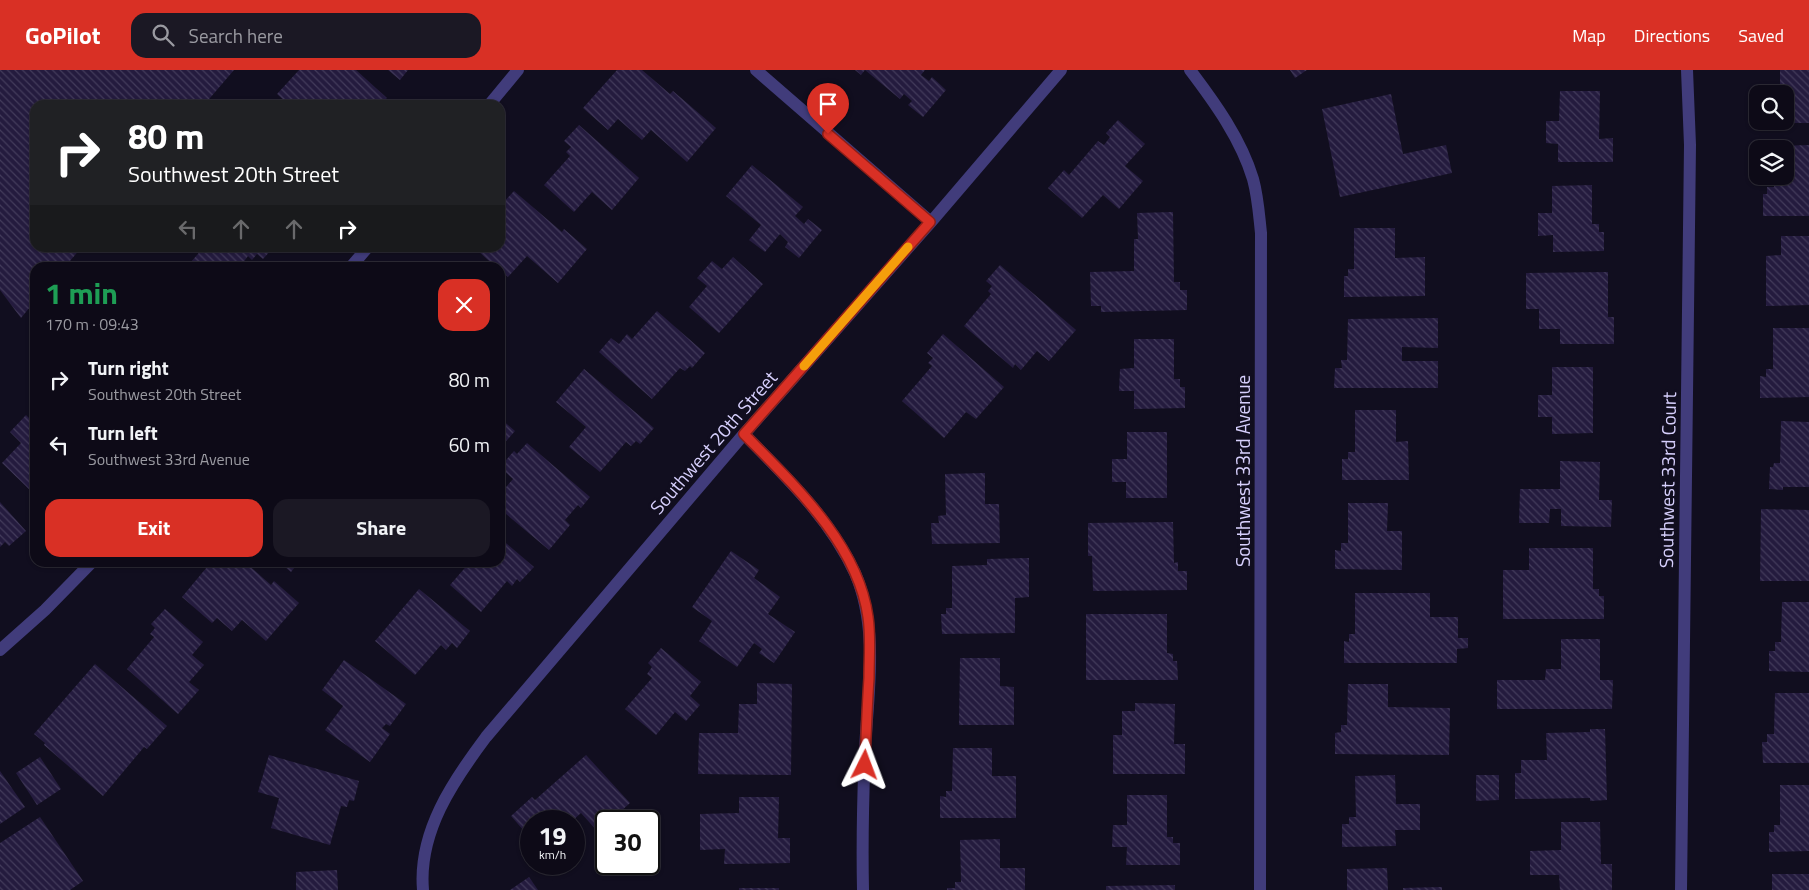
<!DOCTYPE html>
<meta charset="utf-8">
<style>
:root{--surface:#0d0a17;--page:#1b1824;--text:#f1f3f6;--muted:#9a9aa1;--line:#2d2b36;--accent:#d93025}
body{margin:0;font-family:"Titillium Web",sans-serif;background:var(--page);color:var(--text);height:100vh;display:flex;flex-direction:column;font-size:19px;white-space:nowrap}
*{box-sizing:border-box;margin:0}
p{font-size:16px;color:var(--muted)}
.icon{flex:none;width:28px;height:28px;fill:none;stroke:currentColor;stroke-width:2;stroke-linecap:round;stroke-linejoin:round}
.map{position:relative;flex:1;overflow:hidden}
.sheet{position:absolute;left:30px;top:192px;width:475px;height:305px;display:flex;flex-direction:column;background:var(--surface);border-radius:15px;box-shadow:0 1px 4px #0004,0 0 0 1px var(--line)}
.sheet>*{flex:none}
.top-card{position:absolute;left:30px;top:30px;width:475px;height:152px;border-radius:15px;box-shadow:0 1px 4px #0004,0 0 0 1px var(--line);background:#202124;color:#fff;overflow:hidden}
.buttons{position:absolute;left:1749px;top:15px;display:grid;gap:10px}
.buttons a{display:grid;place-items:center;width:45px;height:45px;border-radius:10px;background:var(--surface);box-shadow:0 1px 4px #0004,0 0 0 1px var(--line);font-size:25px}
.speed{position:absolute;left:520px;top:740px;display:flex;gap:10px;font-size:25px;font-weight:700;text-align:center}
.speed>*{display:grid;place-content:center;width:65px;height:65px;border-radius:50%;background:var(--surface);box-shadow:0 1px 4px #0004,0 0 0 1px var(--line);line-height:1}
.speed small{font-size:12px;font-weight:400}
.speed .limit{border:2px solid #111;border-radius:8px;background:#fff;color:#111}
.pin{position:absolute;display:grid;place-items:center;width:42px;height:42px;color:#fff;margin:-51px -21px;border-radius:50% 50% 50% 0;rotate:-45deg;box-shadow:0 0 5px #0007}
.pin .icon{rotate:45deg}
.me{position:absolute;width:55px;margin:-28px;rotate:3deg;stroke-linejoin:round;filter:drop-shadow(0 0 4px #0008)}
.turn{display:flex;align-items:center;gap:18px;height:105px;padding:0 15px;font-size:22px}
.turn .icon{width:65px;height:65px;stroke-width:2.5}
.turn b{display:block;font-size:35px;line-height:42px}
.lanes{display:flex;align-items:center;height:48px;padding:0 15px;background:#0003;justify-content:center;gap:25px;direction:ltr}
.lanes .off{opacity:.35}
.round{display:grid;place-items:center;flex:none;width:52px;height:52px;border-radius:15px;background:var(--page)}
.summary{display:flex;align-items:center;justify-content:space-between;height:85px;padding:0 15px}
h1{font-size:30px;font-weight:700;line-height:38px;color:#1e9e55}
.primary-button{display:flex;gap:10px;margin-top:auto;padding:10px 15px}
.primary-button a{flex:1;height:58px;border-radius:15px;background:var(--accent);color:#fff;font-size:20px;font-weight:700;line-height:58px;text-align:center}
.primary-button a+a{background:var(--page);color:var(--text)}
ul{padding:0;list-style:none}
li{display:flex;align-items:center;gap:15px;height:65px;padding:0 15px}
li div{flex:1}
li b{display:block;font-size:19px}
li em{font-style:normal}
header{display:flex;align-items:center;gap:30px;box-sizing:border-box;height:70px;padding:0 25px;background:var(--accent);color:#fff}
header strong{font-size:24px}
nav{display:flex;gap:28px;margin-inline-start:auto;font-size:18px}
.search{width:350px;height:45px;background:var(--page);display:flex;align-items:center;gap:12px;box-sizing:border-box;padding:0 18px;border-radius:15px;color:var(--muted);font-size:19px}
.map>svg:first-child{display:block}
.building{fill:url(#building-back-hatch)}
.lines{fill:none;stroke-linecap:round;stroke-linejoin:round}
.minor{stroke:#413c7b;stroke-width:12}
.route-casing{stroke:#8d1f18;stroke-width:12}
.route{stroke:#d93025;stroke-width:9}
.slow{stroke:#f59e0b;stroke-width:9}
.labels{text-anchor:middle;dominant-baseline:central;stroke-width:5;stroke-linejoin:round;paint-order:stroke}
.street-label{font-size:19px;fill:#d6cffc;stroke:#110e1f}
</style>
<header>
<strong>GoPilot</strong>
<div class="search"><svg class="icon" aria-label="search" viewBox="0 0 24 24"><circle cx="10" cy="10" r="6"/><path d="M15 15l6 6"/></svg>Search here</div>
<nav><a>Map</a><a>Directions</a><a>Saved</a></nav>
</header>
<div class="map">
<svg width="1809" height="820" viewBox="0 0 1809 820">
<defs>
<pattern id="building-back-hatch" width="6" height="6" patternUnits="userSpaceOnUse" patternTransform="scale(1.25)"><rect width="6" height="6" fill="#241b3e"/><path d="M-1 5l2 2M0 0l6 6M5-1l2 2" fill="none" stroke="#433b5b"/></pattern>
</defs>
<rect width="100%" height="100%" fill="#110e1f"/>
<path class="building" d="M0 0H234L204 35H35V178H81L64 198H35V231L21 248 0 220Z
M299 0H356L387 28 380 35H289L277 24Z
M388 0H408L400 10Z
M617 0H642L670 24 673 21 716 58 687 92 651 60 642 70 618 49 608 60 583 38Z
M855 0H925L921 5 929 11 932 7 946 20 923 47 908 35 912 31 904 24 900 29 865 0 861 5Z
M1290 0H1307L1295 8Z
M1780 0H1809V53H1768V51H1785V24H1780Z
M1560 21H1600L1599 69 1613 68V92H1558V74L1546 73V51H1559Z
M1391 24 1403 84 1446 75 1452 103 1340 127 1322 39Z
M1118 50 1145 74 1125 96 1143 111 1119 139 1103 125 1082 148 1048 118 1064 100 1069 105 1098 71 1104 75 1110 67 1106 63Z
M579 55 639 108 612 140 592 122 574 142 544 115 570 86 566 82 571 77 564 71Z
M1809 75V146H1763V124H1767V117H1774V106H1785V79H1774V76Z
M752 95 803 137 795 146 804 154 808 149 822 160 799 188 785 177 788 172 780 164 765 182 749 170 761 155 726 126Z
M1592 115V154H1599V162H1604V181L1553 182V165L1538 166V143H1552V116Z
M514 121 562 162 564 159 587 179 558 213 527 186 508 207 500 200V198H497L478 181 481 178H500V156L504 151 500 146 505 141 500 136Z
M1173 142 1174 212H1180V220H1187V240L1101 242V236H1091L1090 202 1134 201V169H1138L1137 143Z
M1354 158H1395V188L1425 187V226L1344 227V206H1348V199H1354Z
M1781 166H1809V235L1766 236V186L1781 185Z
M203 178H273L263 189 257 184 252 190 248 186 239 198H197L191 192Z
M733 187 763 214 719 263 689 237 707 216 697 208 712 191 722 199Z
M453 191 461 198H447Z
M156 192 162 198H152Z
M1000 195 1076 260 1049 291 1037 281 1021 300 1015 294 1013 298 964 256 991 224 988 221 992 216 986 211Z
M1608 202V247H1614V274H1560V259H1539V239H1526V203Z
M500 231 506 236 500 243Z
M657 241 705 283 692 298 690 296 685 301 680 298 652 329 599 282 611 268 619 274 627 264 632 269Z
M1438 248V278L1402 277V291H1438V318H1334L1335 298H1342L1341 290H1347L1348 249Z
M1773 258H1809V327L1760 328V306L1766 307V299H1773Z
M943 264 1004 317 976 349 966 342 944 368 902 331 932 296 928 293 933 288 927 283Z
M1134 269H1174V309H1180V317H1185V338L1134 339V321H1119L1120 299 1134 298Z
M1552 297H1593V363L1552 364V347H1538V325H1552Z
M584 299 654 358 640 374 636 371 631 376 626 372 600 402 569 377 586 357 556 332Z
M1355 340H1396V372L1408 371 1409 410H1342V389H1348V382H1355Z
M26 345 35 354V416L31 421 2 393 21 373 10 362Z
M500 348 515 361 500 378Z
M1781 351 1809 352V417H1783V420L1769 419 1770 397H1773L1774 393H1780Z
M1127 362H1167V428H1126V412H1112V389H1127Z
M527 373 590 427 581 438 578 435 565 450 570 455 549 480 500 439V424L513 409 500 397 514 381 517 384Z
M1560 391 1600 392 1599 430H1612L1611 457 1561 456V439H1550L1549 453H1519L1520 419H1560Z
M985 403V434H999L1000 473 932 474 931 453H939L938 446 946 445 945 404Z
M0 432 26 461 9 476 5 472 0 477Z
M1348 433H1388L1387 461H1402V500L1335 499V480L1341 481V473H1348Z
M1761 439 1809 440V511H1760Z
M1173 452 1174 493 1178 492V501H1187V520L1093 521 1092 486H1088V453Z
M500 468 534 497 520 512 517 509 512 516 507 511 481 542 450 515 470 492H500Z
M1529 478H1593V519H1599V526H1604V549H1503V500H1529Z
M731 481 759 500 754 508 780 527 768 544 795 562 774 593 759 583 762 579 754 573 737 597 699 571 712 551 692 537Z
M1029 488V527L1015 528V563L942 564 941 544H946V538H952V496L987 495V489Z
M205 492H245L271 515 274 511 299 533 266 571 242 550 232 561 217 548 212 553 182 527 207 497 204 494Z
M279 492H299L291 502Z
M419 519 470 561 457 578 452 573 446 580 441 575 415 605 375 571Z
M1355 523H1430V547H1458V568H1468V578L1457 579V593H1344V571L1349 572V564H1355Z
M1782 532H1809V602L1769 601V581H1775V572H1781Z
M165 539 203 572 192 585 204 595 189 612 199 620 178 644 127 599 154 567 150 564 155 558 151 554Z
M1086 544H1167V583L1173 584V591H1177L1178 610H1086Z
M1561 569H1600V610H1613L1612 639H1497V610H1545L1546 599H1561Z
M661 578 701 612 690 626 700 635 686 651 675 642 656 665 625 639 652 608 647 604 652 597 648 593Z
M960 588H1000V616L1014 617V655H959Z
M344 590 406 634 390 656 386 654 382 658 390 664 370 692 325 660 343 636 322 620Z
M95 594 167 656 147 679 144 677 103 726 44 675 45 673 34 664Z
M757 613 792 614 791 705 698 704 699 663H738L739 634H757Z
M1348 614H1388V637L1450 638 1449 685 1335 684V663L1341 662V655H1347Z
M1775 623H1809V693H1763L1762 672H1767V664H1774Z
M1135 633 1175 634 1174 674H1185V704H1113V665H1122V641H1135Z
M1590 659H1605L1607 730 1590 731V728L1515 729V703H1521V690H1547L1546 663 1590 662Z
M953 678H992V706H1016V748H940V726L946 727V721H952Z
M269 685 359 711 354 731 349 730 347 737 341 736 330 775 271 758 279 728 258 722Z
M586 685 630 733 610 751H606V754L598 762 581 743 572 751H531V769L511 746 532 727 535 730Z
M40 687 61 719 37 735 16 703Z
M0 701 25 737 0 754Z
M1395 705 1396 734H1420V760H1395L1396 776 1342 777V754H1349V747H1356L1355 706Z
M1476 705H1499V730L1476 731Z
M1780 715H1809V781L1769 782V762H1774V755H1780Z
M1127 725H1167V767H1173V773H1180V795H1126L1127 777H1112L1113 755H1127Z
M739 727H779L778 768H790V793L724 794 725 779 700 780V744L739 743Z
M40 747 83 811 70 820H0V773Z
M1561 752H1600L1601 794H1612V820H1560L1559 805H1530V781L1561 780Z
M1000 769V798H1025V820H947V818H955V812H961L960 770Z
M1387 798 1388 820H1347V799Z
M337 800 338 820H296V802Z
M1772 804H1809V820H1772Z
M529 807 538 820H510Z
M1175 815V820H1106V816Z
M1442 817V820H1403V818Z
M739 818H779V820H739Z"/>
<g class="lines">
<path class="minor" d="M756 0 931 152
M1190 0C1215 33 1241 69 1253 109 1258 127 1259 145 1261 163L1260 820
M489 35 518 0
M350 198 367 178
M744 364C785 406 830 448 855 503 879 558 868 622 865 679 863 726 862 773 863 820
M0 580 45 540 92 492
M423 820C418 762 453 711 486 667L744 364 931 152 1061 0
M1681 820 1690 75 1687 0"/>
</g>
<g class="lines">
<g class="route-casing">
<path id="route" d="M828 64 930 152 744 364C793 414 858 474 868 547 871 567 869 588 869 608 867 637 866 666 865 695"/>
</g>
<use href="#route" class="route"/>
<path class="slow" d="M804 296 908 177"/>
</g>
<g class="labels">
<g class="street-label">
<text transform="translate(713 372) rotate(-49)">Southwest 20th Street</text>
<text transform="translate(1242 401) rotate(-90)">Southwest 33rd Avenue</text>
<text transform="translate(1667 410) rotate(-89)">Southwest 33rd Court</text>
</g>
</g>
</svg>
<div class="buttons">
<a><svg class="icon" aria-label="search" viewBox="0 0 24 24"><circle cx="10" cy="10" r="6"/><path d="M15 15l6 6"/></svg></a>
<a><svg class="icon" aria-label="layers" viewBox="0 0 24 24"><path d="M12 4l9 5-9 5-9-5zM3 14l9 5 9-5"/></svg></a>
</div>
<div class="speed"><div>19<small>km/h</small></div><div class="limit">30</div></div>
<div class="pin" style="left:828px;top:64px;background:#d93025"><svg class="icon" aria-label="arrive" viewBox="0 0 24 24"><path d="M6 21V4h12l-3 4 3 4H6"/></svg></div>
<svg class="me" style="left:865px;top:695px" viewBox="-20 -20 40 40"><path d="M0-17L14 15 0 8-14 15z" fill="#d93025" stroke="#fff" stroke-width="4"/></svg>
<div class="top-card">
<div class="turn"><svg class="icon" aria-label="right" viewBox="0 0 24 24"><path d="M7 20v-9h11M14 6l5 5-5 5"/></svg><div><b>80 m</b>Southwest 20th Street</div></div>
<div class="lanes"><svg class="icon off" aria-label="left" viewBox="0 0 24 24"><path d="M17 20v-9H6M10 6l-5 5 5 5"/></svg><svg class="icon off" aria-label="ahead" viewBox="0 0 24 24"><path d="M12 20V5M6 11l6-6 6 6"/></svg><svg class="icon off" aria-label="ahead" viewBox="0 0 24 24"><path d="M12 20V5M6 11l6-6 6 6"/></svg><svg class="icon" aria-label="right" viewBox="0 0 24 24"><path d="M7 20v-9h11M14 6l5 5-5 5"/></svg></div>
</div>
<section class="sheet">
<div class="summary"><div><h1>1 min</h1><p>170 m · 09:43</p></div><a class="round" style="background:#d93025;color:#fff"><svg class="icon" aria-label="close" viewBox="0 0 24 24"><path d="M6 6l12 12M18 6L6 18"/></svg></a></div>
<ul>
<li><svg class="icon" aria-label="right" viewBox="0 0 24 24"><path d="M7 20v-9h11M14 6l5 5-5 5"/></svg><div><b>Turn right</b><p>Southwest 20th Street</p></div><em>80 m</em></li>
<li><svg class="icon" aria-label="left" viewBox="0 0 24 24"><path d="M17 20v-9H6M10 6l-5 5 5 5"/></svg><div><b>Turn left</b><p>Southwest 33rd Avenue</p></div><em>60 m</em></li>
</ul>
<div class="primary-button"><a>Exit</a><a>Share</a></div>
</section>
</div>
